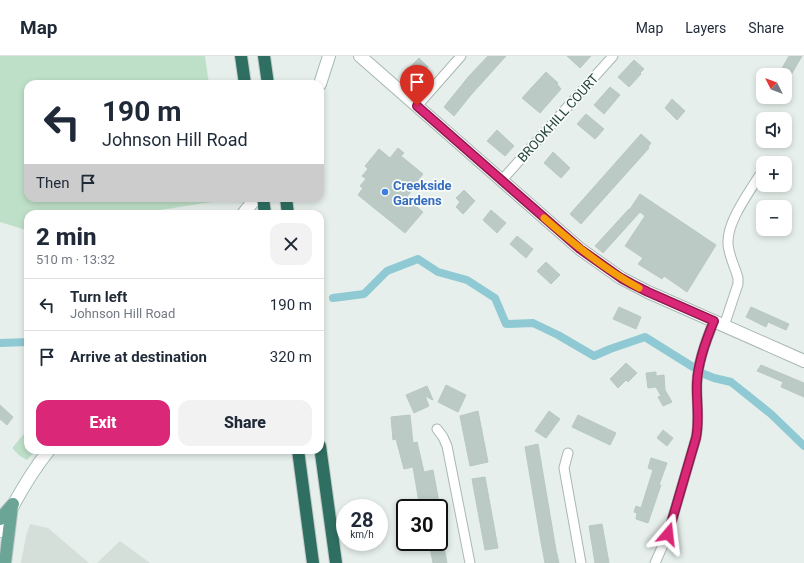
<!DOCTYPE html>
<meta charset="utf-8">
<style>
:root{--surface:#fff;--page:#f2f2f3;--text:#1f2937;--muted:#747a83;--line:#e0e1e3;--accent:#db2777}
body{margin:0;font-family:Roboto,sans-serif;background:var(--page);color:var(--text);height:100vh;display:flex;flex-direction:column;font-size:15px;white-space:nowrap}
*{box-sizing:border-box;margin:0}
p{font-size:13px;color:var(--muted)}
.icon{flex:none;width:22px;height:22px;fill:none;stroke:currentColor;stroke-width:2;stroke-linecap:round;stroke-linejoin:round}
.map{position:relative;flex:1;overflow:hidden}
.drawer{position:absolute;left:24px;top:154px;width:300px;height:244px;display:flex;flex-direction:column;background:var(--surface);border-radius:12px;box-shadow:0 2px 6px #0003}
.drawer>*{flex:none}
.hud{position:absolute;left:24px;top:24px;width:300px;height:122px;border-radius:12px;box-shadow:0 2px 6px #0003;background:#fff;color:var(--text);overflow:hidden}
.needle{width:26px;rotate:312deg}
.buttons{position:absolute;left:756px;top:12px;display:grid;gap:8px}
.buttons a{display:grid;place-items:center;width:36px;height:36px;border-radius:8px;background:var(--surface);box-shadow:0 2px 6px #0003;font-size:20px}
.speed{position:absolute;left:336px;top:443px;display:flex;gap:8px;font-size:20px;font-weight:700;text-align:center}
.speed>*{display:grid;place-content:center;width:52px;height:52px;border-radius:50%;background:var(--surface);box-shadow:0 2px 6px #0003;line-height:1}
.speed small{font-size:10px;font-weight:400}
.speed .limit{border:2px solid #111;border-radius:6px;background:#fff;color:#111}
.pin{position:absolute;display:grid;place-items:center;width:34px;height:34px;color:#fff;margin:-41px -17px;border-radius:50% 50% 50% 0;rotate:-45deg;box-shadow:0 0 4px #0007}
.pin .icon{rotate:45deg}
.me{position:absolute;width:44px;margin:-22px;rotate:17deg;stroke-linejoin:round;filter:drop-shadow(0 0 3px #0008)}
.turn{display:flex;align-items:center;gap:14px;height:84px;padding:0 12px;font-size:18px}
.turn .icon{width:52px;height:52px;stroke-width:2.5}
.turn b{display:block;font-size:28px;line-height:34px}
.then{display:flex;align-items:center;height:38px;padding:0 12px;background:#0003;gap:8px;font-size:15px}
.round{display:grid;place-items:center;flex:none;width:42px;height:42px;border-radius:12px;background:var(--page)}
.overview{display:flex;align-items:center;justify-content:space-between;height:68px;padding:0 12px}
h1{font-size:24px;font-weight:800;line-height:30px}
.action{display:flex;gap:8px;margin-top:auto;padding:8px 12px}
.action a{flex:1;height:46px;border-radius:12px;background:var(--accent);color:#fff;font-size:16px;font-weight:800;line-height:46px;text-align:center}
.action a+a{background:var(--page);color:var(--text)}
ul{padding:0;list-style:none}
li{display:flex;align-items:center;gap:12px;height:52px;padding:0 12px;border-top:1px solid var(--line)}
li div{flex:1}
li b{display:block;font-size:15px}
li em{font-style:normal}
header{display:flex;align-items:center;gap:24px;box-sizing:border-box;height:56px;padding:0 20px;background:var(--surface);border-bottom:1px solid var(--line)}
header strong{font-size:19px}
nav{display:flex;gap:22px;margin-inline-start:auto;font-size:14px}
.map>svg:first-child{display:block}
.built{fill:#d4dfda}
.green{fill:#bfe0c8}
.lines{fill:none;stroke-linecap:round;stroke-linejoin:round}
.canal{stroke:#8ec9d4;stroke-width:8}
.building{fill:#bbcac4;stroke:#b8c9c2}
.minor-casing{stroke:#a8b8b2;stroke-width:11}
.tertiary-casing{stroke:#a8b8b2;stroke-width:14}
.secondary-casing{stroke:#a4bbb3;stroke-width:14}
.primary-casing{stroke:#c2cac8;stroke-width:14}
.motorway-casing{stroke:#c2cac8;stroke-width:14}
.minor{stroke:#fff;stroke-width:9}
.tertiary{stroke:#fff;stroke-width:12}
.secondary{stroke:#fff;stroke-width:12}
.primary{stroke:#6aa596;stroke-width:12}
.motorway{stroke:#2f6f62;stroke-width:12}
.route-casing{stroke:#8e194d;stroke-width:10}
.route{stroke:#db2777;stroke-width:7}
.slow{stroke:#f59e0b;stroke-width:7}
.shop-dot{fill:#3f7fe0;stroke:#f7fbf9;stroke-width:1.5}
.labels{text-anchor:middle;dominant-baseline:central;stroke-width:3.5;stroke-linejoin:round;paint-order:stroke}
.street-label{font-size:13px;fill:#24423a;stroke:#f7fbf9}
.shop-label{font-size:13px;font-weight:bold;fill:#366cbe;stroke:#f7fbf9;text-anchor:start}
</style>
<header>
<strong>Map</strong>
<nav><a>Map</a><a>Layers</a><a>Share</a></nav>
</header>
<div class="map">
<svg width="804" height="507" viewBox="0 0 804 507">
<rect width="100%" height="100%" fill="#e6efeb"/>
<path class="built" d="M30 468 48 472 89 507H21L26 480Z
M120 485 150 507H97Z"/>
<path class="green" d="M0 0H205L209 28H28V142H225V144L134 158H28V174H26L0 166Z
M28 373V394H36L27 404 20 400 13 393V391Z"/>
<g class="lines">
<path class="canal" d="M333 242 364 238 387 215 418 203 438 216 467 224 495 242 506 268 533 267 558 279 594 300 610 293 645 281 693 311
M0 287 28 286
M704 318 714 322 731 326 771 358 804 390"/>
</g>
<path class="building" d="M488 0H506L470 40 454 60 444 51 469 20Z
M567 0H591L580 12Z
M789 0H802L791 19 781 14Z
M419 2 428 11 415 25 405 16Z
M634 4 644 13 640 17 641 18 629 31 618 21Z
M546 16 558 27 557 28 561 33 540 57 522 42Z
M610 31 620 39 604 58 594 49Z
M672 43 685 55 677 64 665 52Z
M586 58 604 73 595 83 577 68Z
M497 74 514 90 505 100 487 85Z
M641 78 651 87 648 91 649 92 581 168 570 158Z
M398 92 404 97 401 100 423 118 411 133 412 134 406 142 423 156 405 177 358 139 363 132 360 130 366 123 362 120 368 113 365 110 379 93 390 102Z
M553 96 570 112 561 122 544 107Z
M464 134 475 145 463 158 456 151 460 146 456 142Z
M640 138 716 189 687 236 664 220 662 223 638 208 643 202 625 190 645 160 640 156 603 197 595 190 629 153H630Z
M491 154 506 167 497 177 483 164Z
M517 180 533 193 526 202 510 188Z
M546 206 560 219 551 228 537 215Z
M619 251 641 261 636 273 613 263Z
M751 251 789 268 786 274 768 266 766 271 746 261Z
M626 307 637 317 628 326 626 324 618 332 610 323Z
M761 309 804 327V341L781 331 783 326 757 315Z
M656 316V320L664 319 665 334 672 346 663 350 658 341 661 340 656 331 648 332 646 317Z
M446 329 466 339 458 356 438 346Z
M427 330 433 344 425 340 429 350 414 357 406 339Z
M0 349 13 361 7 369 0 363Z
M478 355 488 406 470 410 460 360Z
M549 355 560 363 546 382 535 375Z
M410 359 413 387 417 386 424 416 433 414 440 452H420L413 411 404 413 396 383 393 384 391 361Z
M578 359 616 377 610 389 572 371Z
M663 374 673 382 667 390 657 382Z
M538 388 556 494 559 507H545L541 486 525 391Z
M651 402 667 407 659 429H661L648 467 636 463 637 457 634 456 636 450 641 452 653 414 648 412Z
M485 421 498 492 485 494 472 423Z
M602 468 609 507H595L589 470Z
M429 486H443L447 507H433Z"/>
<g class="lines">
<g class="minor-casing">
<path id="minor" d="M417 50 461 0
M502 124 613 0
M724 270 738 228V222C735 211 728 198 728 187 727 166 748 138 759 120
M437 373 443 381 447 390 470 507
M568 397 564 412 581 507
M655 507 668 478 696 382C700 363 696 345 697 326 698 305 706 284 714 265"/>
</g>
<g class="tertiary-casing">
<path id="tertiary" d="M360 0 580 193 621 222 648 236 804 305"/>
</g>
<g class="secondary-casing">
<path id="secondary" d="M320 28 329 0
M243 158 256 142
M0 475C14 446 29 419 49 394"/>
</g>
<g class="primary-casing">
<path id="primary" d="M0 463 13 448
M5 507 12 450"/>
</g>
<g class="motorway-casing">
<path id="motorway" d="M241 0 245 28
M264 0 268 28
M263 142 265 158
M286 142 288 158
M320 390 336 507
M298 394 313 507"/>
</g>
<use href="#minor" class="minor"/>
<use href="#tertiary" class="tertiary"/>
<use href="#secondary" class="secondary"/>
<use href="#primary" class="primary"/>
<use href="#motorway" class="motorway"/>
</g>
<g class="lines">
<g class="route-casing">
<path id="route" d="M417 50 580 193 621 222 632 228 648 236 714 265C706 284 698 305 697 326 696 345 700 363 696 382L668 478"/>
</g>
<use href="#route" class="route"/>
<path class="slow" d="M544 162C574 188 604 213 639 232"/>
</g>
<circle class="shop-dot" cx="385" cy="136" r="4"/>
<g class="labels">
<g class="street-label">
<text transform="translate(558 62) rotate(-48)">BROOKHILL COURT</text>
</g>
<g class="shop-label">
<text x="393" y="129">Creekside<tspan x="393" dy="15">Gardens</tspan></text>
</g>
</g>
</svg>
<div class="buttons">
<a><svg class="needle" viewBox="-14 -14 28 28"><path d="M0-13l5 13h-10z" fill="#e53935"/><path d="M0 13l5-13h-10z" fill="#747a83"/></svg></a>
<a><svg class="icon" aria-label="sound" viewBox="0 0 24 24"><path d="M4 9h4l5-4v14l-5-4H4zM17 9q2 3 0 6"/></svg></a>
<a>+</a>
<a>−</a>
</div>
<div class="speed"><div>28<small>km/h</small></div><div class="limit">30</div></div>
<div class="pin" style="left:417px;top:50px;background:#d93025"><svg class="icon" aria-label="arrive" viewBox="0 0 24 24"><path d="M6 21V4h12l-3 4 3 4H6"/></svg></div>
<svg class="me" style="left:668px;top:478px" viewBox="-20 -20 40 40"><path d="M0-17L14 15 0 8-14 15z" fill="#db2777" stroke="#fff" stroke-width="4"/></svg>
<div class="hud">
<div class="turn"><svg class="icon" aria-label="left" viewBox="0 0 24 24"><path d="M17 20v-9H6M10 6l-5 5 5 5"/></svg><div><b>190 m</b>Johnson Hill Road</div></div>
<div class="then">Then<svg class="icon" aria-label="arrive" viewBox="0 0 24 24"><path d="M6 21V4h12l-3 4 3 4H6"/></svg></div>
</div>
<section class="drawer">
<div class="overview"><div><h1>2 min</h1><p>510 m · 13:32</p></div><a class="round"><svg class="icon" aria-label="close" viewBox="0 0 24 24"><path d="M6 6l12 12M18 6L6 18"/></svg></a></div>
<ul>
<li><svg class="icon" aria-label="left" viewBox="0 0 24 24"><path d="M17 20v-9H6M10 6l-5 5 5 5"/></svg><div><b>Turn left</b><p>Johnson Hill Road</p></div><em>190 m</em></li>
<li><svg class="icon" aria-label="arrive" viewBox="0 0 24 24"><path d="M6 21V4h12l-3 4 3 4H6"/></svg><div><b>Arrive at destination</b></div><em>320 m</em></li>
</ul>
<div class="action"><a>Exit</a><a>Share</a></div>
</section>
</div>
